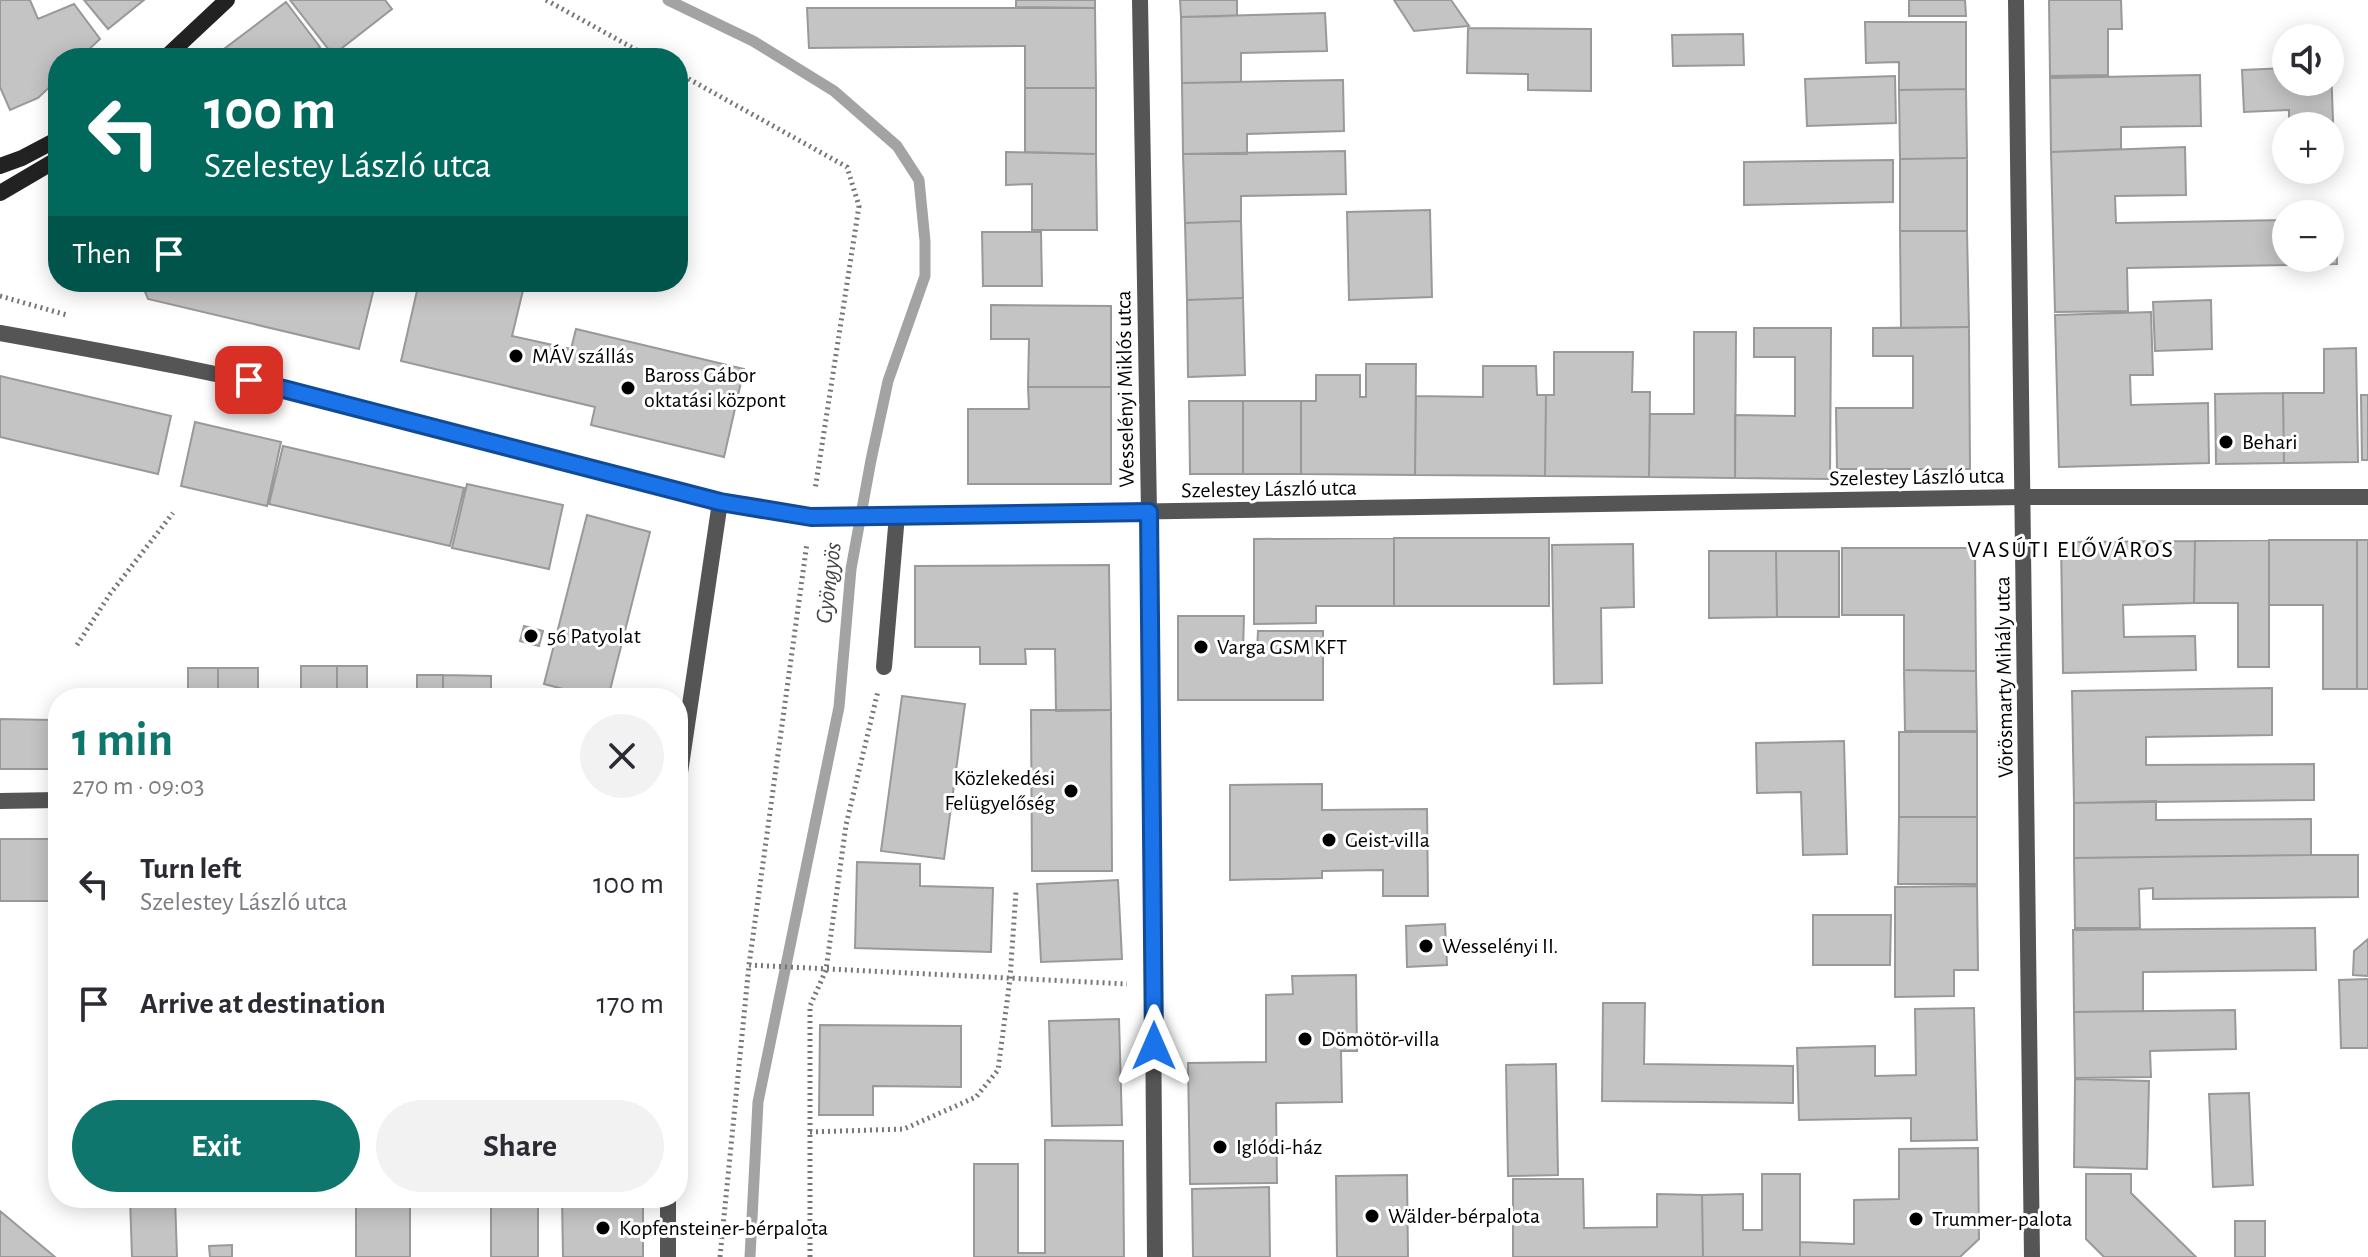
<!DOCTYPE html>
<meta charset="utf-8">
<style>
:root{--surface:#fff;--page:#f2f2f3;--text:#2b2b33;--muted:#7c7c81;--accent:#0f766e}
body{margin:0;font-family:"Alegreya Sans",sans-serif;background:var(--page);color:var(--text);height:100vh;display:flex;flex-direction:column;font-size:30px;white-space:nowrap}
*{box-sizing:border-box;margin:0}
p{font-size:26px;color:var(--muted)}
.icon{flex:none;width:44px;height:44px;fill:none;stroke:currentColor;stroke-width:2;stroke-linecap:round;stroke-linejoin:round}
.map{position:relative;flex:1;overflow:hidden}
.side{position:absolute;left:48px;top:688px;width:640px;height:520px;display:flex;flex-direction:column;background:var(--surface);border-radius:32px;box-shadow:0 4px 20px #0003}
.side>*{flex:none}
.hud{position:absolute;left:48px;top:48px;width:640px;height:244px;border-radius:32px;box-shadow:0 4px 20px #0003;background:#00695c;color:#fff;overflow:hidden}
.controls{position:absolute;left:2272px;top:24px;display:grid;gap:16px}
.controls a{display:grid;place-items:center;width:72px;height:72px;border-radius:50%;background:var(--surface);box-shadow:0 4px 20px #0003;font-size:40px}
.pin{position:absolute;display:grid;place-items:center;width:68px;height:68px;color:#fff;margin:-34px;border-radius:16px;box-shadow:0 4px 12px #0006}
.me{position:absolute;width:88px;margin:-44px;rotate:0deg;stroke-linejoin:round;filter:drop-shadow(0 0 6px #0008)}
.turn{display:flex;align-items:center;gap:28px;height:168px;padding:0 24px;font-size:36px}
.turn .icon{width:104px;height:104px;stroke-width:2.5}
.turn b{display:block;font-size:56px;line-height:68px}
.then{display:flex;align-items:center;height:76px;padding:0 24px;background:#0003;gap:16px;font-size:30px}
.round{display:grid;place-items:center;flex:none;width:84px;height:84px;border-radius:42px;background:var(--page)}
.overview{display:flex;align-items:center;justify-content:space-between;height:136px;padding:0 24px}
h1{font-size:48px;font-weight:600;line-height:60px;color:var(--accent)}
.primary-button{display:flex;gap:16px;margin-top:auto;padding:16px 24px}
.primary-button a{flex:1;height:92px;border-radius:48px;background:var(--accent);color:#fff;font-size:32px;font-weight:600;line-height:92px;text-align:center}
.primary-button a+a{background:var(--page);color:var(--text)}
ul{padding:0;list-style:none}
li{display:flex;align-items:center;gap:24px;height:120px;padding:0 24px}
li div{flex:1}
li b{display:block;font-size:30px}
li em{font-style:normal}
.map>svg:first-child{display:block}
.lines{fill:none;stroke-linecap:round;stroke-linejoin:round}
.stream{stroke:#a3a3a3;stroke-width:11}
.building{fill:#c4c4c4;stroke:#999;stroke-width:2}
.path{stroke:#777;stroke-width:5;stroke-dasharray:2 4;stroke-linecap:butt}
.service{stroke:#555;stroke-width:16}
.minor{stroke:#555;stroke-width:16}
.tertiary{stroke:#555;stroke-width:16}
.secondary{stroke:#222;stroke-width:16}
.route-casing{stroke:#114b97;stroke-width:20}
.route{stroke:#1a73e8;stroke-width:14}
.poi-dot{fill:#000;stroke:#fff;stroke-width:3}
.labels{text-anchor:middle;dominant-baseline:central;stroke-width:6;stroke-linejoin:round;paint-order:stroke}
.poi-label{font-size:22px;fill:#000;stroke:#fff;text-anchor:start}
.street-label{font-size:22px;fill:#000;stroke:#fff}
.neighbourhood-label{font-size:24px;letter-spacing:2px;fill:#000;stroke:#fff}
.water-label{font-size:24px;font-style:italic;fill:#444;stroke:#fff}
</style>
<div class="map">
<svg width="2368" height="1257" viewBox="0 0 2368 1257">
<rect width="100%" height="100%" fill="#fff"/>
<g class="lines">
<path class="stream" d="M668 0 753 41 834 91 897 146 919 180 925 241V276L888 381 871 460 851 569 839 707 758 1102 750 1257"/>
</g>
<path class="building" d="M0 0H30L38 19 74 4 100 39 80 58H58V79L38 98 10 110 0 87Z
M84 0H144L108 29Z
M290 0H385L392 9 333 55Z
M1016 0H1095V8L1016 7Z
M1180 0H1237V16L1181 17Z
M1394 0H1451L1469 26 1414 31Z
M1909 0H1965L1966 16H1909Z
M2049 0H2121L2122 29H2108V75L2050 76Z
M286 2 320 47 305 58H225L220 52Z
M807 8H1095L1096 88H1025V46L809 48Z
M1325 13 1327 51 1241 53V82L1182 83 1181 17Z
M1865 22H1966V89L1899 90V62L1866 63Z
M1468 28 1591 29V91L1528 90V74L1467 73Z
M1743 34 1744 65 1673 66 1672 35Z
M2331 67 2334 147H2330V126H2289V110L2244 112 2242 70 2286 68V82H2330Z
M2200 75 2201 126 2121 127V149L2051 152 2050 78Z
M1895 76 1896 123 1807 126 1805 79Z
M1343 80 1344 131 1247 134V154H1183L1182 83Z
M1025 88H1096V154L1025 152Z
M1966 89 1967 158 1900 159 1899 90Z
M2185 147 2186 195 2115 196 2116 223 2286 220V258H2330V219H2336L2337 264 2127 268 2128 311 2055 312 2051 152Z
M1345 151 1346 194 1241 196V221L1185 223 1183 154Z
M1006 152 1096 154 1097 230H1032V184L1006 185Z
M1967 158V231H1900V159Z
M1893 160V202L1744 205V162Z
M1430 210 1432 297 1349 300 1347 212Z
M1241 221 1243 298 1187 300 1185 223Z
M1900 231H1967L1969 327 1901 328Z
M982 232H1041L1042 286H983Z
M141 282H367L375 284 359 349 148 299Z
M419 282H525L512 336 571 349 576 329 744 369 724 457 591 425 595 407 401 361Z
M1243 298 1245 375 1188 377 1187 300Z
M2211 300 2212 349 2155 351 2153 302Z
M991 305 1111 306V387H1028L1029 339H991Z
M2151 312 2153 375H2130L2131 405 2208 403 2209 463 2059 467 2055 315Z
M1969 327 1970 469H1837L1836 408H1913V356H1873V328Z
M1754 328H1831L1830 479 1735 478V415L1795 416V357H1754Z
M1694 332H1736L1735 478 1649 477 1650 414H1694Z
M2356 348 2358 462 2284 463 2283 393H2324V349Z
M1554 352H1633L1632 392H1650L1649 477 1545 476 1546 395H1554Z
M1366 364H1416L1415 475 1301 474V401H1316V375H1360V397H1366Z
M1483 366H1536L1537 395H1546L1545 476 1415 475 1416 396 1483 397Z
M0 376 171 416 158 474 0 437Z
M1028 387H1111V484H968V409H1029Z
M2283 393 2284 463 2216 464 2215 394Z
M2361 395H2368V460H2362Z
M1189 401H1243V474H1190Z
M1243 401H1301V474H1243Z
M195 422 281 442 267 506 181 486Z
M283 446 464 488 450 546 269 504Z
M467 484 563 505 549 569 452 548Z
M587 515 650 532 608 698H598L544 684Z
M1394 538V606H1316V623L1254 624V539Z
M1394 538H1549V606H1394Z
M2269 540V667H2238V603H2194L2195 541Z
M2269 540H2357V689H2323V605H2269Z
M2357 540H2368V689H2357Z
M2195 541 2194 603 2123 605 2124 637 2195 636 2196 670 2063 673 2061 542Z
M1633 544 1634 607 1601 608 1602 683 1554 684 1552 545Z
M1842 548H1975L1976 671 1904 670V615H1842Z
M1709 551H1776L1777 617 1709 618Z
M1776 551H1839V617H1777Z
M1109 565 1111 710 1056 711 1055 649H1025L1026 664H980V647H915V566Z
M1178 616H1244L1243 651H1257L1258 631H1323V700H1178Z
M524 626 543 631 539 646 520 641Z
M301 666H337V698H218V668H258V693H301Z
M337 666H367V695L417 696V675H443V698H337Z
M188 668H218V698H188Z
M1904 670 1976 671 1977 731H1905Z
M443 675 491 676V698H443Z
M2272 688V735L2146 737V765L2314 764V800L2074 803 2072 691Z
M902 696 965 704 944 859 881 851Z
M1031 710H1111L1112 871H1032Z
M0 719 53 720 52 769H0Z
M1899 732H1977V817H1899Z
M1844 741 1847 854 1803 855 1801 792 1757 793 1756 743Z
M1322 784V810L1427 809 1428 896H1383V870L1322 871V878L1230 880V785Z
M2156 801V820L2311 819V855L2074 858V803Z
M1899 817H1977V884H1898Z
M0 839H58V901H0Z
M2311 855H2358V897L2153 899V888L2139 889 2140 928H2075L2074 858Z
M857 862 920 864V886L993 888 991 952 855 948Z
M1118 880 1122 959 1041 962 1037 884Z
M1977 886 1978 970H1954V996L1895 997V887Z
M1813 915H1891L1890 965H1813Z
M1445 924 1447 965 1407 967 1406 926Z
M2315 928 2316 970 2143 972V1011L2074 1012 2073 930Z
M2368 939V976L2353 975 2354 951Z
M1356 975 1357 1051H1341L1342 1102 1276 1103 1277 1183 1190 1184 1188 1063 1266 1062V995L1293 994 1292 976Z
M2368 979V1048H2341L2339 980Z
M1603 1003H1645L1644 1064 1793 1066V1103L1602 1101Z
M1974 1008 1977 1140 1911 1141V1118L1799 1120 1797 1048 1875 1046V1076L1916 1075 1915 1009Z
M2235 1010 2236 1049 2150 1051 2151 1077 2075 1078 2074 1012Z
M1119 1019 1122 1125 1052 1126 1049 1021Z
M820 1025 961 1026V1087L873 1086V1115H819Z
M1556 1064 1558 1175 1508 1176 1506 1065Z
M2075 1079 2149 1081 2147 1169 2074 1167Z
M2249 1093 2253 1185 2213 1187 2209 1094Z
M1045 1140 1123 1141 1124 1257H974V1164H1018V1253H1045Z
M1978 1148 1979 1239 1960 1257H1800V1242L1854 1244V1200L1899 1199V1149Z
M1762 1174H1800V1257H1703L1702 1195 1743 1194V1230H1762Z
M2086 1174H2131V1193L2196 1257H2104L2086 1239Z
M1407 1175 1408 1257H1337L1336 1176Z
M1513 1179H1583L1584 1228 1657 1227V1194L1702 1195 1703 1257H1513Z
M1269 1187 1270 1257H1193L1192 1189Z
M130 1198H175L177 1257H132Z
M356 1198H410V1257H356Z
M491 1198H538V1257H491Z
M562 1198H643V1257H563Z
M0 1211 55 1257H0Z
M2235 1221H2265V1257H2235Z
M232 1245V1257H210L209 1246Z"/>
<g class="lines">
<path class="path" d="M546 0 651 58
M678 73 847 167 859 206 815 490
M0 296 67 315
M77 645 110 594 173 513
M749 965 1127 984
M810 1132 904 1129 976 1097 998 1070 1010 979 1016 891
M720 1257 749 965 807 543
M810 1257V1006L826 970 846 825 878 691"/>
<path class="service" d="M884 667 897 515
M678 786 720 502
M668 1257V1198"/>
<path class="minor" d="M1140 0 1149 512 1155 1257
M0 333C124 355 247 378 369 410 515 447 661 496 811 517L2024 497H2368
M0 801 58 800"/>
<path class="tertiary" d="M2016 0 2032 1257"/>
<path class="secondary" d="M165 58 227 0
M0 166 22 158 58 139
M0 193 58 159"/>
</g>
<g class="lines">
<g class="route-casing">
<path id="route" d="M249 380 720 502 811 517 1149 512 1154 1046"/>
</g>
<use href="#route" class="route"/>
</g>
<g class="poi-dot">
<circle cx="516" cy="356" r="8"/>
<circle cx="628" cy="388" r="8"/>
<circle cx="2226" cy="442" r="8"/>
<circle cx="531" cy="636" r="8"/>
<circle cx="1201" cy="647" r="8"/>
<circle cx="1071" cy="791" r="8"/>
<circle cx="1329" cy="840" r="8"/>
<circle cx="1426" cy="946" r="8"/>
<circle cx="1305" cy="1039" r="8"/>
<circle cx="1220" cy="1147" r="8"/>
<circle cx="1372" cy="1216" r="8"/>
<circle cx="1916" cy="1219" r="8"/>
<circle cx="603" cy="1228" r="8"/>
</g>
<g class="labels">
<g class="poi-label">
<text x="532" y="356">MÁV szállás</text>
<text x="644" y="375">Baross Gábor<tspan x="644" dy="25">oktatási központ</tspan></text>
<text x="2242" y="442">Behari</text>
<text x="547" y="636">56 Patyolat</text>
<text x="1217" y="647">Varga GSM KFT</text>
<text x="1055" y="778" text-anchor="end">Közlekedési<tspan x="1055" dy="25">Felügyelőség</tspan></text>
<text x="1345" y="840">Geist-villa</text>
<text x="1442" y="946">Wesselényi II.</text>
<text x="1321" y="1039">Dömötör-villa</text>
<text x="1236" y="1147">Iglódi-ház</text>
<text x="1388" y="1216">Wälder-bérpalota</text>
<text x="1932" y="1219">Trummer-palota</text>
<text x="619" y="1228">Kopfensteiner-bérpalota</text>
</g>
<g class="street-label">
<text transform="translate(1125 389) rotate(-91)">Wesselényi Miklós utca</text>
<text transform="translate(1917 477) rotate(-1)">Szelestey László utca</text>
<text transform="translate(1269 489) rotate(-1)">Szelestey László utca</text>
<text transform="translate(2004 677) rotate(-91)">Vörösmarty Mihály utca</text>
</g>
<g class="neighbourhood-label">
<text x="2071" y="550">VASÚTI ELŐVÁROS</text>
</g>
<g class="water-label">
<text transform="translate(829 583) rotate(-83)">Gyöngyös</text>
</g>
</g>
</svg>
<div class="controls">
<a><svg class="icon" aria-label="sound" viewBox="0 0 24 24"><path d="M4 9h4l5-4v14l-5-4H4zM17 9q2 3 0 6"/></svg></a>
<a>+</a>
<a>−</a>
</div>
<div class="pin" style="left:249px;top:380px;background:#d93025"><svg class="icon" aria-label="arrive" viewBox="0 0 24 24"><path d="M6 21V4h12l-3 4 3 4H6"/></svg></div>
<svg class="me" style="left:1154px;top:1046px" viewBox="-20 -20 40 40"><path d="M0-17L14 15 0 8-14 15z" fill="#1a73e8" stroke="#fff" stroke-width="4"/></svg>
<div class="hud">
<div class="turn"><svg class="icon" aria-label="left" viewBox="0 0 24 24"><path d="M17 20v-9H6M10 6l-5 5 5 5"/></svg><div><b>100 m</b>Szelestey László utca</div></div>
<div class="then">Then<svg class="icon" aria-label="arrive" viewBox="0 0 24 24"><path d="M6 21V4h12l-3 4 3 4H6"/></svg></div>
</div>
<section class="side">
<div class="overview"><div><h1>1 min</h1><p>270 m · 09:03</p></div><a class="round"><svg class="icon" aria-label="close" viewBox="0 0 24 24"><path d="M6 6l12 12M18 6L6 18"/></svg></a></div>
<ul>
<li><svg class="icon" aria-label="left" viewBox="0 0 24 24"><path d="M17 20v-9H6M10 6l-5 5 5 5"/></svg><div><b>Turn left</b><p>Szelestey László utca</p></div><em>100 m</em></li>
<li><svg class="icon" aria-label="arrive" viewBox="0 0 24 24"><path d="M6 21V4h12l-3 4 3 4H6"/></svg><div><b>Arrive at destination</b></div><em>170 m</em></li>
</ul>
<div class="primary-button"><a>Exit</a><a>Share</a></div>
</section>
</div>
